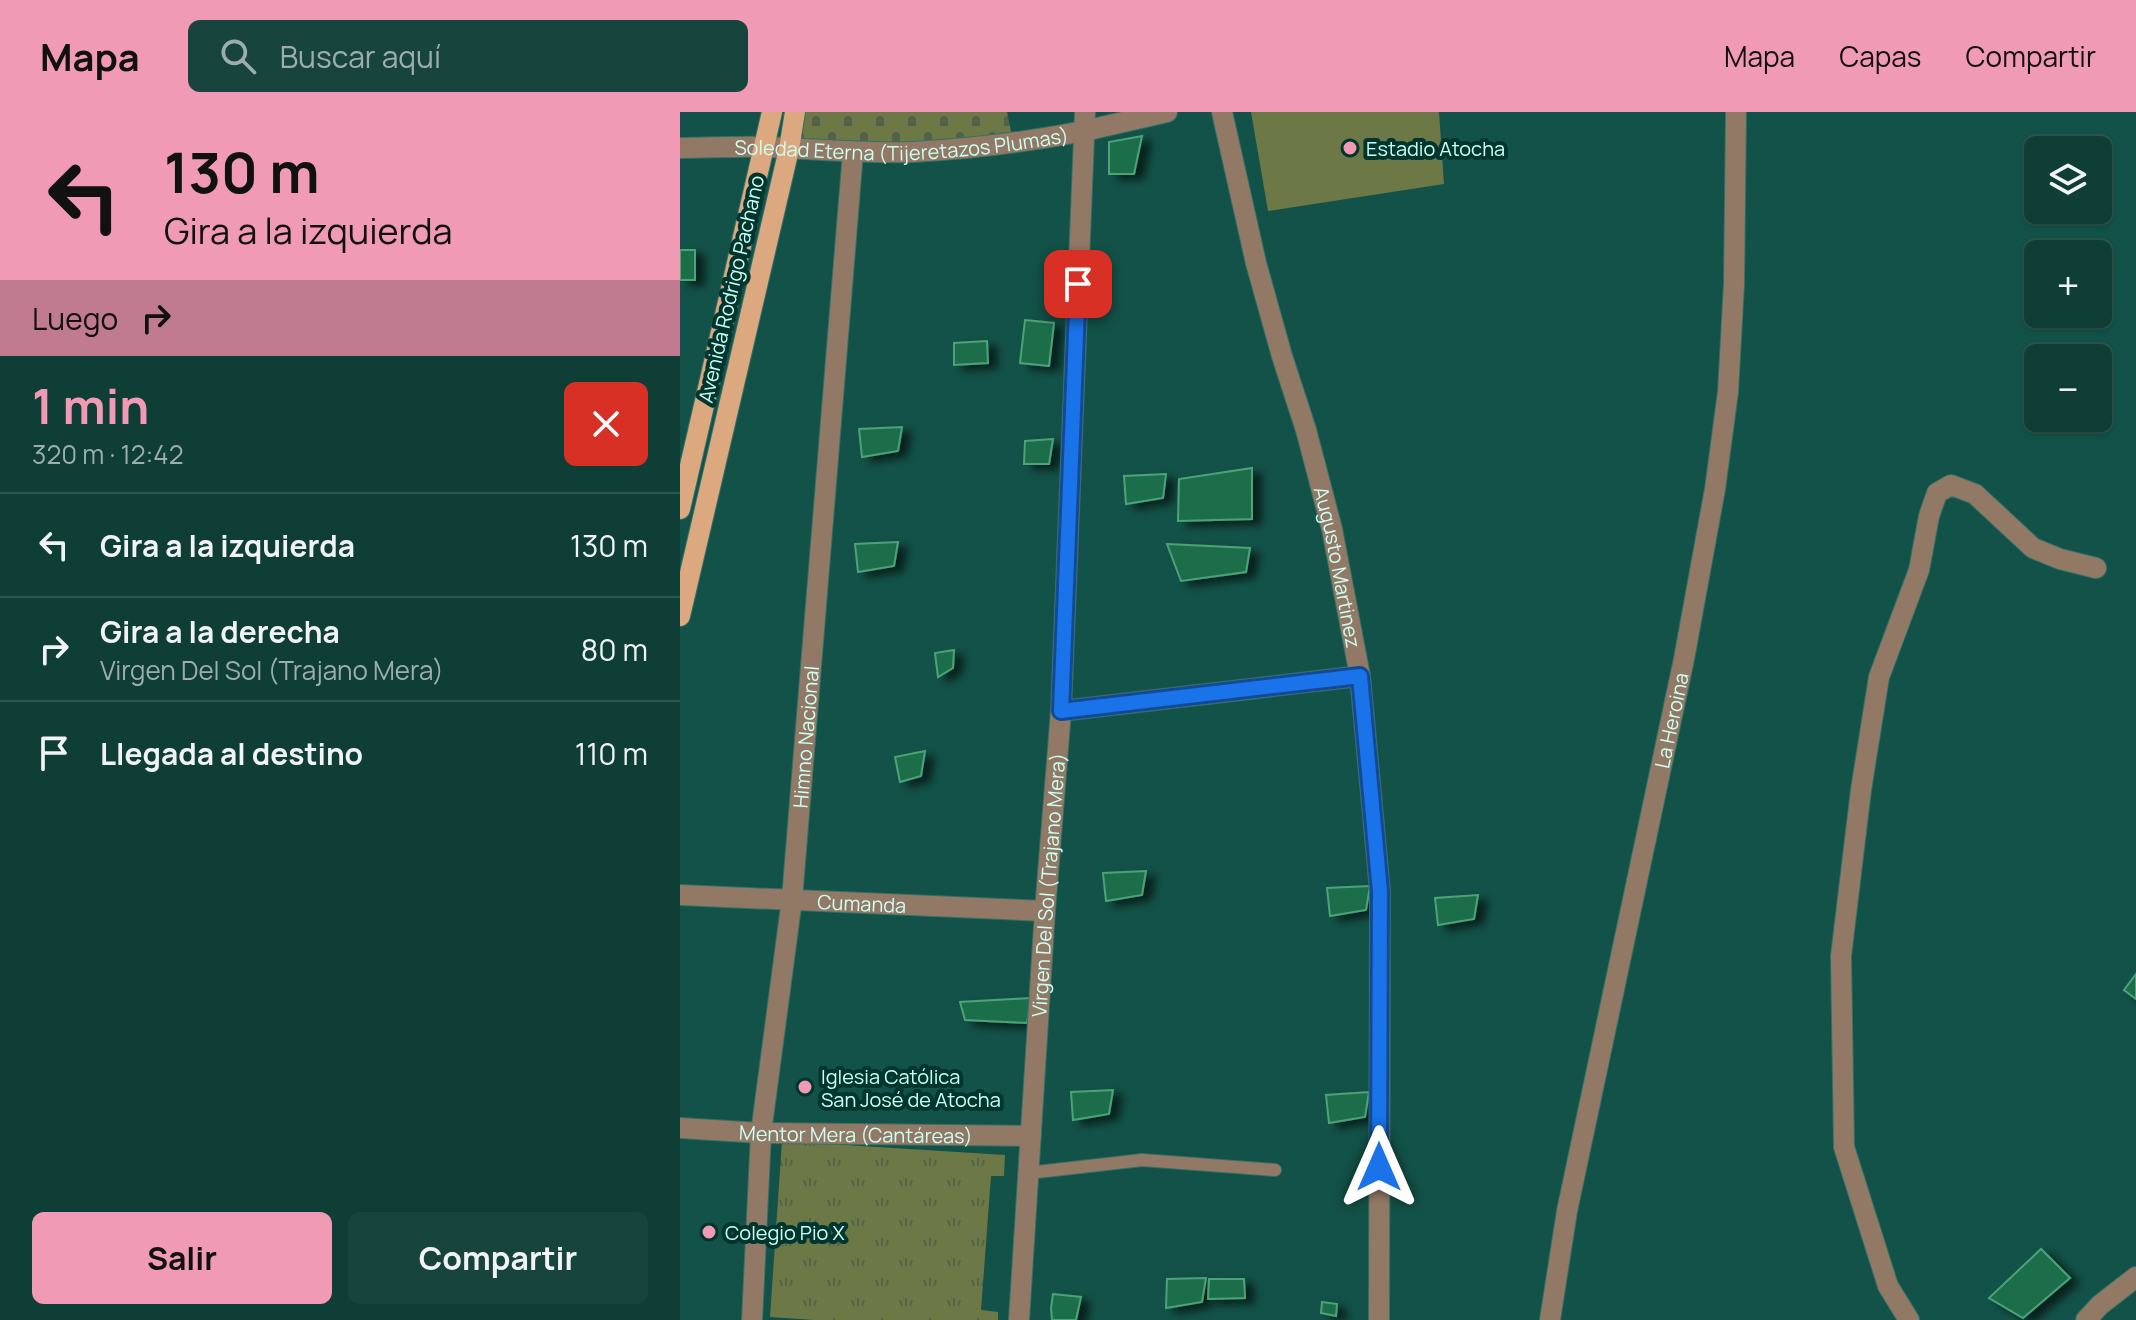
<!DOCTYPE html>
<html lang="es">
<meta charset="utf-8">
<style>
:root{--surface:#0e3e36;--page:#17453e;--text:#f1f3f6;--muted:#9baead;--line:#2e5751;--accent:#f09ab5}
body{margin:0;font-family:Manrope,sans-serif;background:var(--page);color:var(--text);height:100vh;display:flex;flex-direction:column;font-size:30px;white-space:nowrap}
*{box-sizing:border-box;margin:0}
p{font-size:26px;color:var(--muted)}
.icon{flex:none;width:44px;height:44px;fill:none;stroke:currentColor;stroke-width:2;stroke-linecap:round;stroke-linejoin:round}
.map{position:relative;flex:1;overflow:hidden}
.drawer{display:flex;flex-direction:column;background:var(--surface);width:680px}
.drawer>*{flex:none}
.hud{background:#f09ab5;color:#111;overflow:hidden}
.buttons{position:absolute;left:1344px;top:24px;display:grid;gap:16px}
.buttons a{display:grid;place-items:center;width:88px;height:88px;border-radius:12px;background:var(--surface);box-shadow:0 2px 6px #0004,0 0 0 2px var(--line);font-size:40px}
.pin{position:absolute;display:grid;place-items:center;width:68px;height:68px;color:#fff;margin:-34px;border-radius:16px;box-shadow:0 4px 12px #0006}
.me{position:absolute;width:88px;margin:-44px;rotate:0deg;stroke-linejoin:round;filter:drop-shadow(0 0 6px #0008)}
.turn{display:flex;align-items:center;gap:28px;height:168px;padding:0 32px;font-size:36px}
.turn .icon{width:104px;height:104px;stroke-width:2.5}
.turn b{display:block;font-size:56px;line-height:68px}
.then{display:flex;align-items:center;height:76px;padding:0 32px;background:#0003;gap:16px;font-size:30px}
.round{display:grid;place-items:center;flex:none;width:84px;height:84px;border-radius:12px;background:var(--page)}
.headline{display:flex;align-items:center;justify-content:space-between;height:136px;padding:0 32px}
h1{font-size:48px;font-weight:700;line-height:60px;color:var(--accent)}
.primary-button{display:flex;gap:16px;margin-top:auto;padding:16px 32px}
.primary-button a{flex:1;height:92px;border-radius:12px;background:var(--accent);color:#111;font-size:32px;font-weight:700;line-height:92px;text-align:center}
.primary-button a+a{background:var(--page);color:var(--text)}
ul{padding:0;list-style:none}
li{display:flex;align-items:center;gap:24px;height:104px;padding:0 32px;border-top:2px solid var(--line)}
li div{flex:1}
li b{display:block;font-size:30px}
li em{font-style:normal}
header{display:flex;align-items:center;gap:48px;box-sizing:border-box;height:112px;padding:0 40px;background:var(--accent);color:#111}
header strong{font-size:38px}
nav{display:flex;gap:44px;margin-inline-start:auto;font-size:28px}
.search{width:560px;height:72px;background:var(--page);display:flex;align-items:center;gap:20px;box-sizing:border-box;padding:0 28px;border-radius:12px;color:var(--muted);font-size:30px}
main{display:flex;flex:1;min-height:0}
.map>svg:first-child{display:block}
.green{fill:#6c7845}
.cemetery{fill:url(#cemetery-stones)}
.park{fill:url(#park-tufts)}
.building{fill:#1b6d49;stroke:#4ca378;stroke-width:2;filter:url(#shadow)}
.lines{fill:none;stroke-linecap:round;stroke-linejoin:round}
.service-casing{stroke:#347167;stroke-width:14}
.pedestrian-casing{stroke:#347167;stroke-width:22}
.minor-casing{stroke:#347167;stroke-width:22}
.tertiary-casing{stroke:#347167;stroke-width:22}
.primary-casing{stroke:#347167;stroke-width:22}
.service{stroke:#927965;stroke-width:12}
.pedestrian{stroke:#927965;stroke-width:20}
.minor{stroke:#927965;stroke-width:20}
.tertiary{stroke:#927965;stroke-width:20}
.primary{stroke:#dba87f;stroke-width:20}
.route-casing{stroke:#114b97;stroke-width:20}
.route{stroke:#1a73e8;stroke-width:14}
.poi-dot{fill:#f09ab5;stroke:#01362e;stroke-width:3}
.labels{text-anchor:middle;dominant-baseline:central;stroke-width:8;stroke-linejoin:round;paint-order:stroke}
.street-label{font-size:20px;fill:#ccfef3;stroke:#01362e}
.poi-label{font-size:20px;fill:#ccfef3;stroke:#01362e;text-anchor:start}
</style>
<header>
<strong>Mapa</strong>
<div class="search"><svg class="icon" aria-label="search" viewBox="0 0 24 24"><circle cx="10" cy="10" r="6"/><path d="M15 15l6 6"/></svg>Buscar aquí</div>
<nav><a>Mapa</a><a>Capas</a><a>Compartir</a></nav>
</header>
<main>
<section class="drawer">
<div class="hud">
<div class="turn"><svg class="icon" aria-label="left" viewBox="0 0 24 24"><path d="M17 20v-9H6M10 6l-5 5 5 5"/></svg><div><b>130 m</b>Gira a la izquierda</div></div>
<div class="then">Luego<svg class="icon" aria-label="right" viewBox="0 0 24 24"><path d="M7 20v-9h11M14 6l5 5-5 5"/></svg></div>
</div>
<div class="headline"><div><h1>1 min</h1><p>320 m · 12:42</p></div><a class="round" style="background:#d93025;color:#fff"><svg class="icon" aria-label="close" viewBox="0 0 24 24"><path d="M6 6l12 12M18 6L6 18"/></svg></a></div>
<ul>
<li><svg class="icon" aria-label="left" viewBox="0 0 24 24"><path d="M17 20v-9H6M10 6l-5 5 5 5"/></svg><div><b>Gira a la izquierda</b></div><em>130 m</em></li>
<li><svg class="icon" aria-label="right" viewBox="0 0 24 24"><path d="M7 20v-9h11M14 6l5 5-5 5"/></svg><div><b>Gira a la derecha</b><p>Virgen Del Sol (Trajano Mera)</p></div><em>80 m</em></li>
<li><svg class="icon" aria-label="arrive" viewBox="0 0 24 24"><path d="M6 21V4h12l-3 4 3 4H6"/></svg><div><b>Llegada al destino</b></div><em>110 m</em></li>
</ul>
<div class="primary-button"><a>Salir</a><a>Compartir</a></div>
</section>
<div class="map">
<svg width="1456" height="1208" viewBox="0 0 1456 1208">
<defs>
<pattern id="cemetery-stones" width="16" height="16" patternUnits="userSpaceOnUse" patternTransform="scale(2)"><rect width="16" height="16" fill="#6c7845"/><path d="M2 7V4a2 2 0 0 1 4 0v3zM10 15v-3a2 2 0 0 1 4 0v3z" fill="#546247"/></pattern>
<pattern id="park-tufts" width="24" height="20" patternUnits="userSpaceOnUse" patternTransform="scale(2)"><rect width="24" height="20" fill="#6c7845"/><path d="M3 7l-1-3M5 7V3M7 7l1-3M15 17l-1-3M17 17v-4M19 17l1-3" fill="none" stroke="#546247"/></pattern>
<filter id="shadow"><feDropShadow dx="9" dy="5" stdDeviation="4" flood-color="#0009"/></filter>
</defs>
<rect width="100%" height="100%" fill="#135248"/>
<path class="green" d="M571 0H759L764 72 588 99Z"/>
<path class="cemetery" d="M119 0H327L332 24 275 29 111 35Z"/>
<path class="park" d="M102 1029 325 1043 324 1064H311L301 1198 318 1200V1208H134L90 1205Z"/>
<path class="building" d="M462 24 454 62H429V30Z
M0 138H15V168H0Z
M345 208 374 211 369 254 340 251Z
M307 229 308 251 274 253V231Z
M222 315 218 339 182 345 179 317Z
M373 327 369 352H344L345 329Z
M572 356V407L498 409 499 367Z
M486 362 483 386 446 392 444 364Z
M218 430 214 454 178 460 175 432Z
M487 432 570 436 566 460 501 469Z
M274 538 273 556 258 565 255 541Z
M245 639 241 664 220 670 215 645Z
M466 759 462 783 426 789 423 761Z
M690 774 686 798 650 804 647 776Z
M798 783 794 807 758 813 755 786Z
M1456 862V887L1444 878Z
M351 886 347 911 285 908 280 890Z
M433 978 429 1002 393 1008 391 980Z
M689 980 685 1005 649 1011 646 983Z
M1361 1137 1390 1166 1343 1206 1309 1186Z
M526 1166 522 1190 486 1196 487 1167Z
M529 1167H564L565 1186 528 1187Z
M373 1182 401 1185 396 1208H372L371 1196Z
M642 1190 657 1192 656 1204 641 1201Z"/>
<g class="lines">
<g class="service-casing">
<path id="service" d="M348 1061 462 1048 595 1058"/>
</g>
<g class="pedestrian-casing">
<path id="pedestrian" d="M404 19 487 0"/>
</g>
<g class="minor-casing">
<g id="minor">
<path id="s1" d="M542 0 576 151 602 244 626 318 652 417 680 564 700 779 699 1208"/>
<path id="s2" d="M0 36C29 36 57 34 86 35 135 37 184 42 233 40 291 37 347 30 404 19"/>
<path d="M381 599 680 564"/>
<path id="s3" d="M0 783 365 799"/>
<path id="s4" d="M0 1016 81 1021 351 1024"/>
<path id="s5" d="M72 1208 81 1021 112 787 173 40"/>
<path id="s6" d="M339 1208 365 799 381 599 405 0"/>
<path d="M1229 1208 1208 1174 1164 1035 1161 844 1181 678 1199 565 1239 458 1249 404 1257 381 1271 373 1295 382 1353 436 1380 447 1416 456"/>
<path d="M1406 1208 1420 1193 1456 1165"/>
</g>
</g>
<g class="tertiary-casing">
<g id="tertiary">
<path id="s7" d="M870 1208 887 1099 1004 547 1035 377 1048 280 1054 172 1056 0"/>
</g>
</g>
<g class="primary-casing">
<path id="primary" d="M0 397 92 0
M0 504 109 37 115 0"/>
</g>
<use href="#service" class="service"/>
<use href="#pedestrian" class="pedestrian"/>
<use href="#minor" class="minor"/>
<use href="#tertiary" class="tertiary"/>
<use href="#primary" class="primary"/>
</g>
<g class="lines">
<g class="route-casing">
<path id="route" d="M398 172 381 599 680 564 700 779 699 1055"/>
</g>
<use href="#route" class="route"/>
</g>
<g class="poi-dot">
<circle cx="670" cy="36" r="8"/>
<circle cx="125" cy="975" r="8"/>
<circle cx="29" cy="1120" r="8"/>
</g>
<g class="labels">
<g class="street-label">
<text stroke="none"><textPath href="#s2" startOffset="222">Soledad Eterna (Tijeretazos Plumas)</textPath></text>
<text transform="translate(51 177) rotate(-77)">Avenida Rodrigo Pachano</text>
<text stroke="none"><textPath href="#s1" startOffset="470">Augusto Martinez</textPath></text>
<text stroke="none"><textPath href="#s7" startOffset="612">La Heroina</textPath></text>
<text stroke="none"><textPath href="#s5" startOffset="586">Himno Nacional</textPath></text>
<text stroke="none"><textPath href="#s6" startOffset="436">Virgen Del Sol (Trajano Mera)</textPath></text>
<text stroke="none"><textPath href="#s3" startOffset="182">Cumanda</textPath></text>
<text stroke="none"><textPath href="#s4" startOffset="176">Mentor Mera (Cantáreas)</textPath></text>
</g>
<g class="poi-label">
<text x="686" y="36">Estadio Atocha</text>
<text x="141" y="964">Iglesia Católica<tspan x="141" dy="23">San José de Atocha</tspan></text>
<text x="45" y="1120">Colegio Pio X</text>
</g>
</g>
</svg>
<div class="buttons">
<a><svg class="icon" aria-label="layers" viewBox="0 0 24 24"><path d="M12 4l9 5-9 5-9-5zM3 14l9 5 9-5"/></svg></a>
<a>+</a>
<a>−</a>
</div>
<div class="pin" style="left:398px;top:172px;background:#d93025"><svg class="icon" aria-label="arrive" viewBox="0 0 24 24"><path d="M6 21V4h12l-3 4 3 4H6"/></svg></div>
<svg class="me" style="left:699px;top:1055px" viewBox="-20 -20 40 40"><path d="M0-17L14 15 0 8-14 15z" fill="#1a73e8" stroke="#fff" stroke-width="4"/></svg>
</div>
</main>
